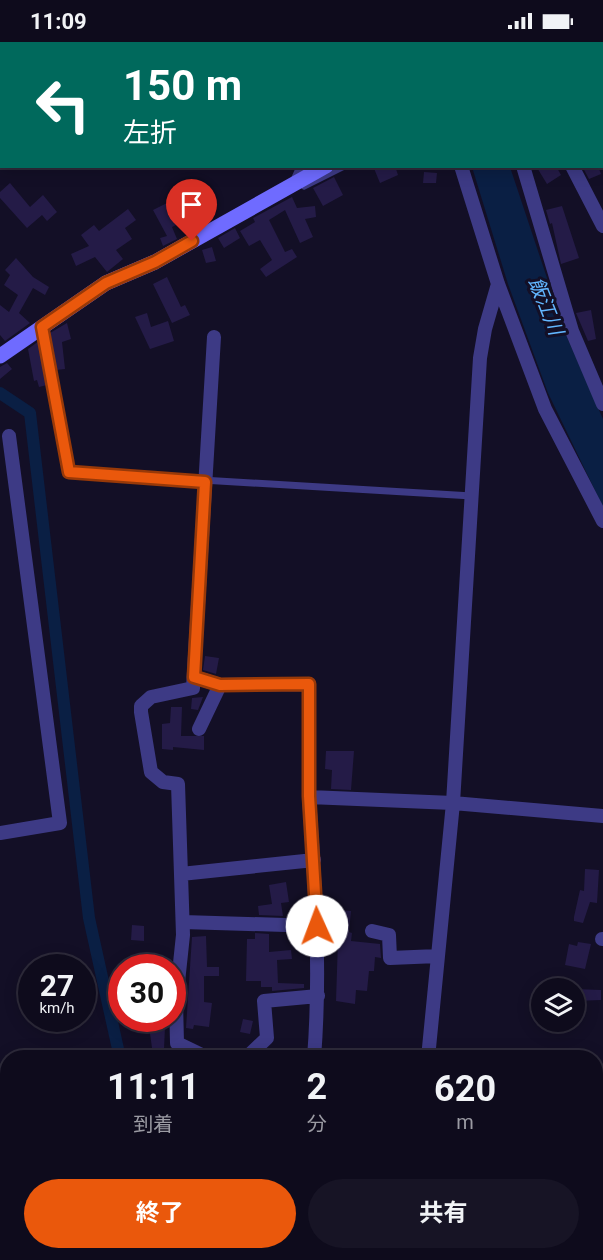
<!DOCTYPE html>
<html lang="ja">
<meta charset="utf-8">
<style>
:root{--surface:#0e0b1c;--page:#171425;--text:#f1f3f6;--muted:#9b9ba3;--line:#2e2b3b;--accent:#ea580c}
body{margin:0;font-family:Roboto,"Noto Sans JP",sans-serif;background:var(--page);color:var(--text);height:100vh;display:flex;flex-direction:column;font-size:22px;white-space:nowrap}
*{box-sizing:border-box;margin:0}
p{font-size:20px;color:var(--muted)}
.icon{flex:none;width:33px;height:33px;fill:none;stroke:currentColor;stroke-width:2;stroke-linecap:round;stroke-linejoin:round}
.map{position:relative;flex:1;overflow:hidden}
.panel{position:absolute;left:0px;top:1008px;width:603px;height:210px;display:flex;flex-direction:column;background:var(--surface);border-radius:24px 24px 0 0;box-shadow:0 3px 15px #0003,0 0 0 2px var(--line)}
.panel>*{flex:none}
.top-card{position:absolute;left:0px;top:0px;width:603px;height:126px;box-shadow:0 3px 15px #0003,0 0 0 2px var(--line);background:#00695c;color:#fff;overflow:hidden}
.buttons{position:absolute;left:531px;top:936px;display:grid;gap:12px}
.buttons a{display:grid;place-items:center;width:54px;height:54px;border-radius:50%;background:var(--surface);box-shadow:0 3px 15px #0003,0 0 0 2px var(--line);font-size:30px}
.speed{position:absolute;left:18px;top:912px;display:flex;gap:12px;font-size:30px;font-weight:700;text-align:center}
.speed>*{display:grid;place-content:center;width:78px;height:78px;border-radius:50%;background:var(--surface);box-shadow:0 3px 15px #0003,0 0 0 2px var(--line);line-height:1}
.speed small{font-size:15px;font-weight:400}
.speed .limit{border:9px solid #d22;background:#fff;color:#111}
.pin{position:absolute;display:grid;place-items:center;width:51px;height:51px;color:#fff;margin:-62px -26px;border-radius:50% 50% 50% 0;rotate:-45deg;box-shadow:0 0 6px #0007}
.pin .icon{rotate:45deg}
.me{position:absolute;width:66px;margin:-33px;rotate:358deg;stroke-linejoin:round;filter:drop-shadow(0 0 4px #0008)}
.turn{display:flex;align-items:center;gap:21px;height:126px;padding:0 24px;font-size:27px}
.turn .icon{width:78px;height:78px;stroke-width:2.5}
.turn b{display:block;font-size:42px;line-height:51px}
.eta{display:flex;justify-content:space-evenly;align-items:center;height:102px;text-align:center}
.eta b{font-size:36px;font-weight:700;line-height:42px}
.action{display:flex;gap:12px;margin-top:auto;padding:12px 24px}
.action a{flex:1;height:69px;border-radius:36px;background:var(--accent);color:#fff;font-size:24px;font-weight:700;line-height:69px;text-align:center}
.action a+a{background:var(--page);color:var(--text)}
.status{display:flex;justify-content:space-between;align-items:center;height:42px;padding:0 30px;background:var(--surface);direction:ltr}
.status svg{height:16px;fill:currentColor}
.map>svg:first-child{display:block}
.water{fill:#0a1f44}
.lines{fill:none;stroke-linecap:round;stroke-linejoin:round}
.canal{stroke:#0a1f44;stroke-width:12}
.building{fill:#241b47}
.service{stroke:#3d3a85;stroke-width:7}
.minor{stroke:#3d3a85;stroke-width:14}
.tertiary{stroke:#3d3a85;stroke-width:15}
.secondary{stroke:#6f6bff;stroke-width:15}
.route-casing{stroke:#983908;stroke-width:15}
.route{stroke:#ea580c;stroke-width:10}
.labels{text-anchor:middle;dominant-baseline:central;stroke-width:6;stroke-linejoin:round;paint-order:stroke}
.water-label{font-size:20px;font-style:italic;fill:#62b6ff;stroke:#130f26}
</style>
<div class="status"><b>11:09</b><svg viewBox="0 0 49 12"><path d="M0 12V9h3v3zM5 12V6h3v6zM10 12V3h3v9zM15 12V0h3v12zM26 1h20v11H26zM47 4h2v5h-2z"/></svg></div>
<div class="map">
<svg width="603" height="1218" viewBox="0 0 603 1218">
<rect width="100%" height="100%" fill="#130f26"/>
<path class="water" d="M472 125H510L566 293 603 377V465L548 351 508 242Z
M0 1054H7V1101L0 1100Z
M596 1092 603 1093V1146L596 1145Z"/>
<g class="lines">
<path class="canal" d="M0 351 30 371 89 876 120 1016"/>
</g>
<path class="building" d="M373 124H395L398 133 380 141Z
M536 124H556L561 133 547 142Z
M582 124H598L601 132 589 137Z
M424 130 437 131 436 141H423Z
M334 135 343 153 323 164 313 146Z
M10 141 30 165 43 153 57 170 47 179 42 173 27 186 0 156V150Z
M292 155 297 166 315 164 316 175 305 177 313 195 300 201 285 168 269 178 285 210 292 207 297 215 266 235 260 227 272 218 260 198 249 204 240 189 255 180 253 176Z
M171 159 182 180 172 185 177 197 163 204 160 196 167 194 153 168Z
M562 164 579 216 561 222 552 181 550 182 546 168Z
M128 167 136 178 125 186 132 197 116 208 123 217 107 230 95 215 76 224 71 212 89 204 81 193 94 183 99 189Z
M199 171 205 181 193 188 187 178Z
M235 186 240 196 224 206 218 196Z
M212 205 216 219 206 221 202 208Z
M16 216 33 235 49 245 45 253 33 246 19 271 30 281 5 299 0 293V263L9 270 18 253 4 243 10 233 5 228Z
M167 235 181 265 185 263 190 273 172 281 153 242Z
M591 268 596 297 588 299 576 271Z
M147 271 151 285 168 279 174 299 150 307 135 275Z
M67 281 71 297 62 300 65 327 56 328 50 291Z
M39 299 47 343 39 345 37 338 34 339 28 307Z
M7 321 12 327 0 337V325Z
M205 614 219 616 216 632 203 628Z
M203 655 198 668 191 667 192 656Z
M171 665H182L181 694H204V708L173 705V708L162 707V682L170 681Z
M326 709H354L351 748 331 747 332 728 325 727Z
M585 827 599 828 597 861 590 860 583 881 574 879V875L580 848 584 849Z
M286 840 289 860 281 861 283 874 259 873 258 864 272 862 269 843Z
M339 868 351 869 349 890 352 891 351 899 380 902 381 916 375 915 374 929H369L367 949 356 948 355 962 336 959Z
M132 883 144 884V899L131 898Z
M255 891 269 892V910L291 908 292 917 277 918 278 941 304 942V946L272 949V945H261V939H246L247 897H255Z
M206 894 207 925H219V934H204V960L212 961 209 985 194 983 193 987 186 986 192 895Z
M578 900 591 902 585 927 565 923 569 902 577 904Z
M140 915H153V924L140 926Z
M574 947 601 948V958L574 959Z
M243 977 253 979 250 992 240 990Z
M149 984 165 985 164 1007 152 1006Z"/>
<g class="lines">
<path class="service" d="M293 140 298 129 306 124
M304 144 344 124
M42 285 69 430 472 454"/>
<path class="minor" d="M179 0V2
M508 0V2
M321 2 326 0
M592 2 595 0
M0 90H2
M461 124 498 242 545 367 603 479
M523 124 572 289 603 362
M572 124 603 184
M194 635 220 643 309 642V755
M199 687 220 643
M0 791 60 781 9 394
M181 832 314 818
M183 880 317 884
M372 889 389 893 390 916 438 914
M602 897H603
M208 1016 177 1001 176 959 183 893 178 742 163 740 151 730 141 670V664L151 655 193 646 214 295
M246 1016 267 996 264 959 318 954
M314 1016C321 928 315 842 309 755L453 761 603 774
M428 1016 453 761 480 316 485 287 498 242
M0 1050H8
M596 1092 603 1093
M0 1094 8 1095
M308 1210V1218
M39 1218 40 1210"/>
<path class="tertiary" d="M439 0V2"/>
<path class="secondary" d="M564 2 567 0
M0 314 106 241 155 220 326 124"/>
</g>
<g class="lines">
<g class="route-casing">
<path id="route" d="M192 199 155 220 106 241 42 285 69 430 205 440 194 635 220 643 309 642V754L317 884"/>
</g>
<use href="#route" class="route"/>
</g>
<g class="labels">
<g class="water-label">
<text transform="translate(546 264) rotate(68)">飯江川</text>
</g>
</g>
</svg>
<div class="buttons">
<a><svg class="icon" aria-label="layers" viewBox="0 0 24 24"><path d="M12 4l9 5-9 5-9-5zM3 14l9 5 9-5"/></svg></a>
</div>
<div class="speed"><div>27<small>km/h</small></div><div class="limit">30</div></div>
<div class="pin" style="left:192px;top:199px;background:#d93025"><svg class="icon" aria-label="arrive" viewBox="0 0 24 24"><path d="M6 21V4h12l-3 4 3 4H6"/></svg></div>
<svg class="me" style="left:317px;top:884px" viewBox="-20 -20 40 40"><circle r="19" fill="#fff"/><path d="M0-13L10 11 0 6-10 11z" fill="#ea580c"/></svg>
<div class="top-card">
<div class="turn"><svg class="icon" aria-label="left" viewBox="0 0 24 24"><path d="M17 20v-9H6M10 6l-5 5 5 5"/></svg><div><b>150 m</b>左折</div></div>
</div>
<section class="panel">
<div class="eta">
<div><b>11:11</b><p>到着</p></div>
<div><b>2</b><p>分</p></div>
<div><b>620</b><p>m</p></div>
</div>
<div class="action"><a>終了</a><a>共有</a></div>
</section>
</div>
